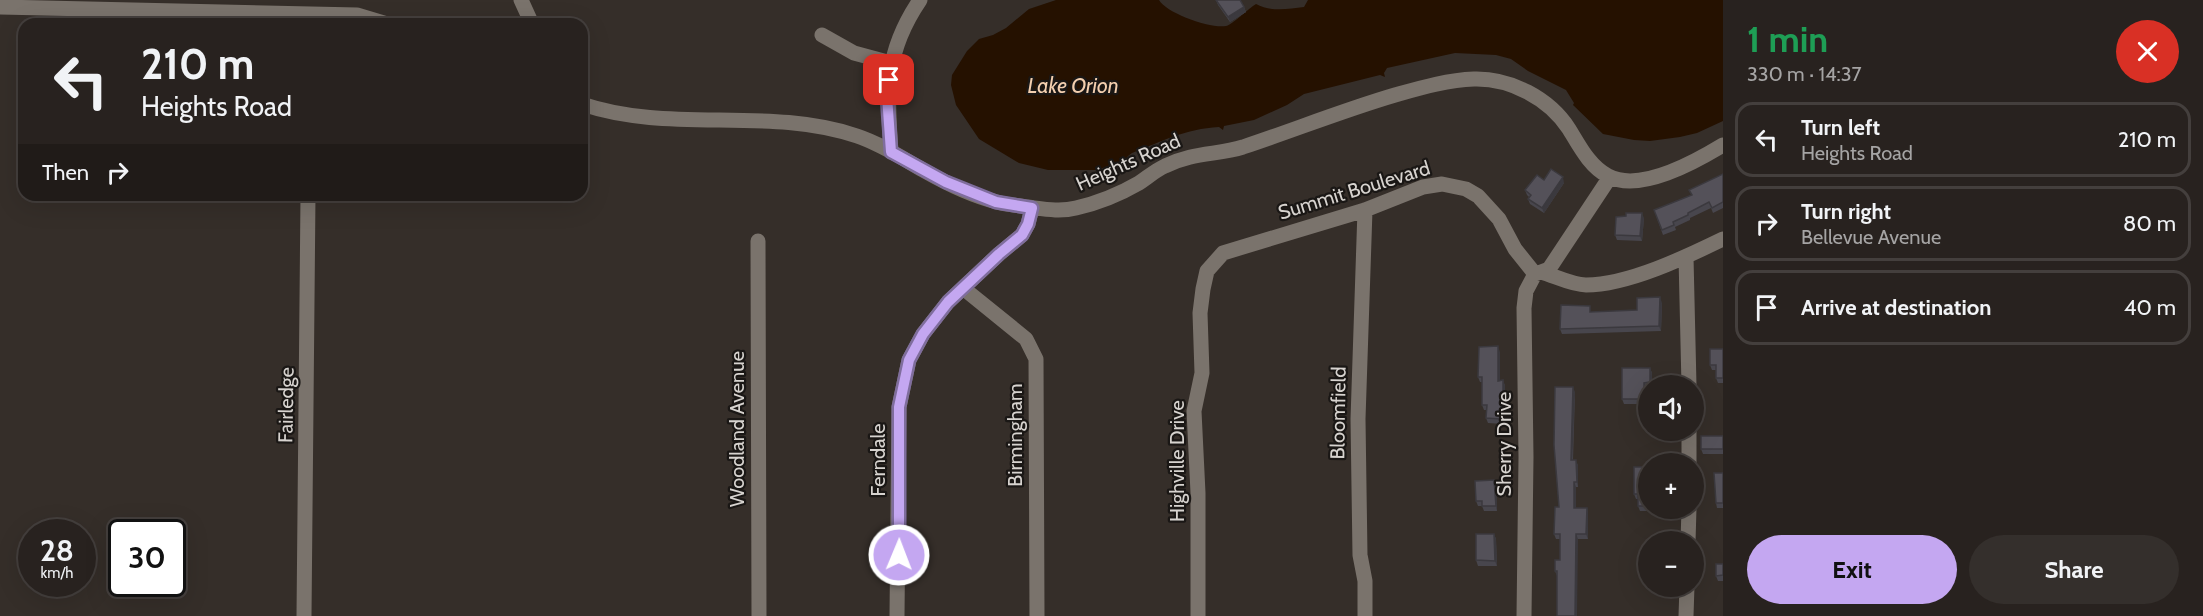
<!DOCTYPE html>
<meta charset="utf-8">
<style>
:root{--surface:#28221f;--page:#342f2c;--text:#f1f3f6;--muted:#a5a4a4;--line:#443f3d;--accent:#c4a7f1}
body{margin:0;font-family:Cabin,sans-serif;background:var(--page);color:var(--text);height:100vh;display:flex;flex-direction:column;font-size:22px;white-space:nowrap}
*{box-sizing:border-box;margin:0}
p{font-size:20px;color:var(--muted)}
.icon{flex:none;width:33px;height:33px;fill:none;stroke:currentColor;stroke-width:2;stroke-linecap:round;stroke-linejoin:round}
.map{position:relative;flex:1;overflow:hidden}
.sheet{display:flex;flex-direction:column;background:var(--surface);width:480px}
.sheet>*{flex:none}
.hud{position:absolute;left:18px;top:18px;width:570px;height:183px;border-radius:18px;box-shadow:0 6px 24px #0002,0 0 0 2px var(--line);background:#28221f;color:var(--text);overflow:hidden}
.buttons{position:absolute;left:1638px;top:375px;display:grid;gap:12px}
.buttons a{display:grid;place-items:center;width:66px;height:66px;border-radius:50%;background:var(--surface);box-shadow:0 6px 24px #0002,0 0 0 2px var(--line);font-size:30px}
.speed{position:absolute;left:18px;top:519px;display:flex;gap:12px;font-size:30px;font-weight:700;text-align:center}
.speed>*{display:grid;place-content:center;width:78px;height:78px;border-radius:50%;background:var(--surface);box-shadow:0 6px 24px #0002,0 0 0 2px var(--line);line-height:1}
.speed small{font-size:15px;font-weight:400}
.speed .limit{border:3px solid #111;border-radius:9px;background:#fff;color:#111}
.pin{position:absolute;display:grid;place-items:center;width:51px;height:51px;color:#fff;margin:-26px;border-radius:12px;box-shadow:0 3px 9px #0006}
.me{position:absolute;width:66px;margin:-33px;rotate:1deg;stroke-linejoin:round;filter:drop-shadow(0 0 4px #0008)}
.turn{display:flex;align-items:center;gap:21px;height:126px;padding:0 24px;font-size:27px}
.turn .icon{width:78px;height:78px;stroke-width:2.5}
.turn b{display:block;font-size:42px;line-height:51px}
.then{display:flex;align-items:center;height:57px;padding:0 24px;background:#0003;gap:12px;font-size:22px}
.round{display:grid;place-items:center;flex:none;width:63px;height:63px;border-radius:32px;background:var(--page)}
.head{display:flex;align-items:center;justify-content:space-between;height:102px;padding:0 24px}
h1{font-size:36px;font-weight:700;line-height:45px;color:#1e9e55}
.primary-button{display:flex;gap:12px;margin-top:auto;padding:12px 24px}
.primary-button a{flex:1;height:69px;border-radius:36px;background:var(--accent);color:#111;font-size:24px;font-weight:700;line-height:69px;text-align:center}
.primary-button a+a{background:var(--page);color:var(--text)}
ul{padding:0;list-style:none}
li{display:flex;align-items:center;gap:18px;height:75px;margin:0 12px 9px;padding:0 12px;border:3px solid var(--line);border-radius:18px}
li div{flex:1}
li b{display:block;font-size:22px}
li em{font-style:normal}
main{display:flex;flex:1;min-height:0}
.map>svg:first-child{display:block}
.water{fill:#251100}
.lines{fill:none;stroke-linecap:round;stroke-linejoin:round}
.street{stroke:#7a736c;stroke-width:15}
.wall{fill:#48464d}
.shaded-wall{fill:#3b393e}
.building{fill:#545159;stroke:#3b393e;stroke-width:1.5}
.route-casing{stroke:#7f6d9d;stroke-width:15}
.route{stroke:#c4a7f1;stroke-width:10}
.labels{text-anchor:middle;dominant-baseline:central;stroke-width:4.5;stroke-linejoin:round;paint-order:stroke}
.street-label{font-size:20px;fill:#d7d3cf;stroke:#1a1715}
.water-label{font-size:21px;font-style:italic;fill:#f3cfaf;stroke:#1a1715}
</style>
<main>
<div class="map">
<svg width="1723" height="616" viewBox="0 0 1723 616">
<rect width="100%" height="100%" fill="#352e29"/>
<path class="water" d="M1056 0H1159C1166 13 1211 29 1226 26 1232 25 1249 8 1256 4 1270 12 1288 9 1304 7L1308 0H1723V121L1697 133 1680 137 1650 141 1634 140 1603 134 1573 105 1574 103 1566 90 1528 71 1511 59 1496 55 1455 53 1387 68 1384 73 1385 77 1380 75 1304 94 1287 105 1254 120 1224 126 1223 130 1219 127C1185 129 1163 141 1132 153L1128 156 1121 166 1110 165 1098 170H1048L1019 163 979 139 956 105 951 85 952 75 967 51 979 39 993 35 1006 28 1029 9Z"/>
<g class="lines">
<path class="street" d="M521 0 532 24
M0 7 357 15 387 24
M822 35 854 53 891 63
M582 104C670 134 768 106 857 136 881 144 902 158 923 170 944 182 973 196 997 202 1006 205 1017 205 1027 207 1044 209 1060 212 1076 208 1098 203 1120 194 1139 183 1148 177 1156 170 1165 166 1193 152 1217 155 1243 147 1294 130 1344 110 1395 95 1420 88 1447 80 1474 79 1510 78 1549 98 1569 129 1579 145 1589 166 1608 176 1640 193 1695 162 1723 145
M891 152C887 91 884 53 920 0
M758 241 759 616
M1686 257 1689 386
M1541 272 1549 269 1610 177
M963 288 1026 339 1036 359 1037 616
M1689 430V464
M1688 542 1689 508
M304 616 308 195
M897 616 899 407 909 360 923 334 948 302 999 254 1022 235 1028 224 1032 208
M1198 616V493L1194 411 1202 373 1200 313 1203 289 1207 271 1223 253 1365 210 1423 187 1442 184 1466 189 1478 196 1499 219 1515 249 1535 274 1541 272C1555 276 1572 285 1586 285 1628 285 1686 257 1723 239
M1365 616V581L1360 555 1358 419 1365 210
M1524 616 1526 457 1524 308 1526 291 1535 274
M1686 616 1687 586"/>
</g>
<path class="wall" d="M1216 0 1244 7 1246 12 1230 22 1218 5Z
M1723 174V208L1713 213 1711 208 1690 218V220L1675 227 1676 230 1663 235 1654 210 1691 195Z
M1544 180 1564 183 1544 213 1530 204 1528 199 1529 197 1527 195 1525 190Z
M1644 218 1642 241 1617 240 1615 235Z
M1662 303 1661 331 1562 334 1560 329 1592 312 1637 310Z
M1723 349V383H1718L1716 378V370H1712L1710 365Z
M1500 352V380H1503L1505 386V400H1503V424L1488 423 1486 418V410H1484L1482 405V382H1480L1478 377Z
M1650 368 1652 373V386H1648V388H1646V404H1624L1622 399Z
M1575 392 1573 460 1578 465V487H1576V508H1587L1588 513V539H1578L1557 576 1555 571 1560 560V539H1556L1554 534 1559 507Z
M1723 436V454H1703L1701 449Z
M1648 467V508H1655V511H1640L1638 506V499H1636L1634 494Z
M1723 473V508H1717L1716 503Z
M1494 480 1496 485 1497 511H1484L1482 506H1478L1476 501Z
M1494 534 1496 539 1497 566H1478L1476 560Z
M1723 564V581H1718L1716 576Z"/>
<path class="shaded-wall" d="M1244 7 1246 12 1230 22 1228 17Z
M1563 177 1564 183 1544 213 1542 208Z
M1642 213 1644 218 1642 241 1640 236Z
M1660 297 1662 303 1661 331 1659 326Z
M1498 346 1500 352V386L1498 381Z
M1650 368 1652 373V386L1650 382Z
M1503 380 1505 386V400L1503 395Z
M1644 383 1646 388V404L1644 399Z
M1573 387 1575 392 1572 465 1571 460Z
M1501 395 1503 400V424L1501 419Z
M1576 460 1578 465V487L1577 482Z
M1494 480 1496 485 1497 511 1496 506Z
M1574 482 1576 487V513L1574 508Z
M1587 508 1588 513V539L1586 534Z
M1494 534 1496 539 1497 566 1495 561Z
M1576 534 1578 539 1577 616H1575Z"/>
<path class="building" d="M1216 0H1240L1244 7 1228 17Z
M1551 169 1563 177 1542 208 1528 199 1531 195 1525 190 1537 175 1544 180Z
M1723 174V202L1712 208 1709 202 1688 213V215L1673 222 1674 225 1662 230 1654 210 1692 195 1689 190Z
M1626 213H1642L1640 236 1615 235 1616 217 1626 216Z
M1660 297 1659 326 1560 329 1561 305 1590 306V312L1637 310V298Z
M1498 346V381L1503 380V395H1501V419L1486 418 1487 405H1482V377H1478L1479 347Z
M1710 349H1723V378H1716V365H1710Z
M1622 368H1650V382L1644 383V399H1622Z
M1555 387H1573L1571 460H1576L1577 482H1574V508H1587L1586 534H1576L1575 616H1557V571H1555V560H1560V534H1554L1555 507H1559L1554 445Z
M1701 436H1723V449H1701Z
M1634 467H1648V506H1638V494H1634Z
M1714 473H1723V503H1716Z
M1494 480 1496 506H1482V501H1476L1475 481Z
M1476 534H1494L1495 561 1476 560Z
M1716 564H1723V575L1716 576Z"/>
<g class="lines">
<g class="route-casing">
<path id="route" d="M889 80 887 96 891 152 946 182 996 202 1032 208 1028 224 1022 235 999 254 948 302 923 334 909 360 899 407V555"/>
</g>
<use href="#route" class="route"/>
</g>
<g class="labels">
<g class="street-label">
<text transform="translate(1128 162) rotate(-24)">Heights Road</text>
<text transform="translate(1354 190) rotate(-17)">Summit Boulevard</text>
<text transform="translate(286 405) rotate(-89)">Fairledge</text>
<text transform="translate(1338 413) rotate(-89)">Bloomfield</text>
<text transform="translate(737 429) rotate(-90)">Woodland Avenue</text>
<text transform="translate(1015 435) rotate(-90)">Birmingham</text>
<text transform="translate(1504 444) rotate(-90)">Sherry Drive</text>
<text transform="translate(878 460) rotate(-90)">Ferndale</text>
<text transform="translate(1177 461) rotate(-90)">Highville Drive</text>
</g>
<g class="water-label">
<text x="1073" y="85">Lake Orion</text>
</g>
</g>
</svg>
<div class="buttons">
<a><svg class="icon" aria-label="sound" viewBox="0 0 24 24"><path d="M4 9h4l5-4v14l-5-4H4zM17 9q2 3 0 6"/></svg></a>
<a>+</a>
<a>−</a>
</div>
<div class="speed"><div>28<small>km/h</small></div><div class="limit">30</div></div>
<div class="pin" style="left:889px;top:80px;background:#d93025"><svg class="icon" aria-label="arrive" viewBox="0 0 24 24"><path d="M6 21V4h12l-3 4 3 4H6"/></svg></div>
<svg class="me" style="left:899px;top:555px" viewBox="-20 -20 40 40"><circle r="17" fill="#c4a7f1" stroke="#fff" stroke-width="3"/><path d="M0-11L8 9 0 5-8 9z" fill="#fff"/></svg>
<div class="hud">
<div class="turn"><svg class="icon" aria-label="left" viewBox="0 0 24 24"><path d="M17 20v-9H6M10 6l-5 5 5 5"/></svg><div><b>210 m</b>Heights Road</div></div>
<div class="then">Then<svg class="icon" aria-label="right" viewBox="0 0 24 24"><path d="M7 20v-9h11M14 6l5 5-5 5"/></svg></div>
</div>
</div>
<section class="sheet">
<div class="head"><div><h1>1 min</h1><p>330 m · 14:37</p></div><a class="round" style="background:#d93025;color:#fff"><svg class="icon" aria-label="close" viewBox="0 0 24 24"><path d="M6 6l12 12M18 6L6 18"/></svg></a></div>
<ul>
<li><svg class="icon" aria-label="left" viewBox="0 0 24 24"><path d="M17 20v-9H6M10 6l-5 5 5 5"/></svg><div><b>Turn left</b><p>Heights Road</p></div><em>210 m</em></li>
<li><svg class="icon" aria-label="right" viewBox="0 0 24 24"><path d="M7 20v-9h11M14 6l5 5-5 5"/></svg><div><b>Turn right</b><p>Bellevue Avenue</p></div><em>80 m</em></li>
<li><svg class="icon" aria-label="arrive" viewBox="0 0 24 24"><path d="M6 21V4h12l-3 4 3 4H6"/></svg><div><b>Arrive at destination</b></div><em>40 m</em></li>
</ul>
<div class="primary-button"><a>Exit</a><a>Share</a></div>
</section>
</main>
